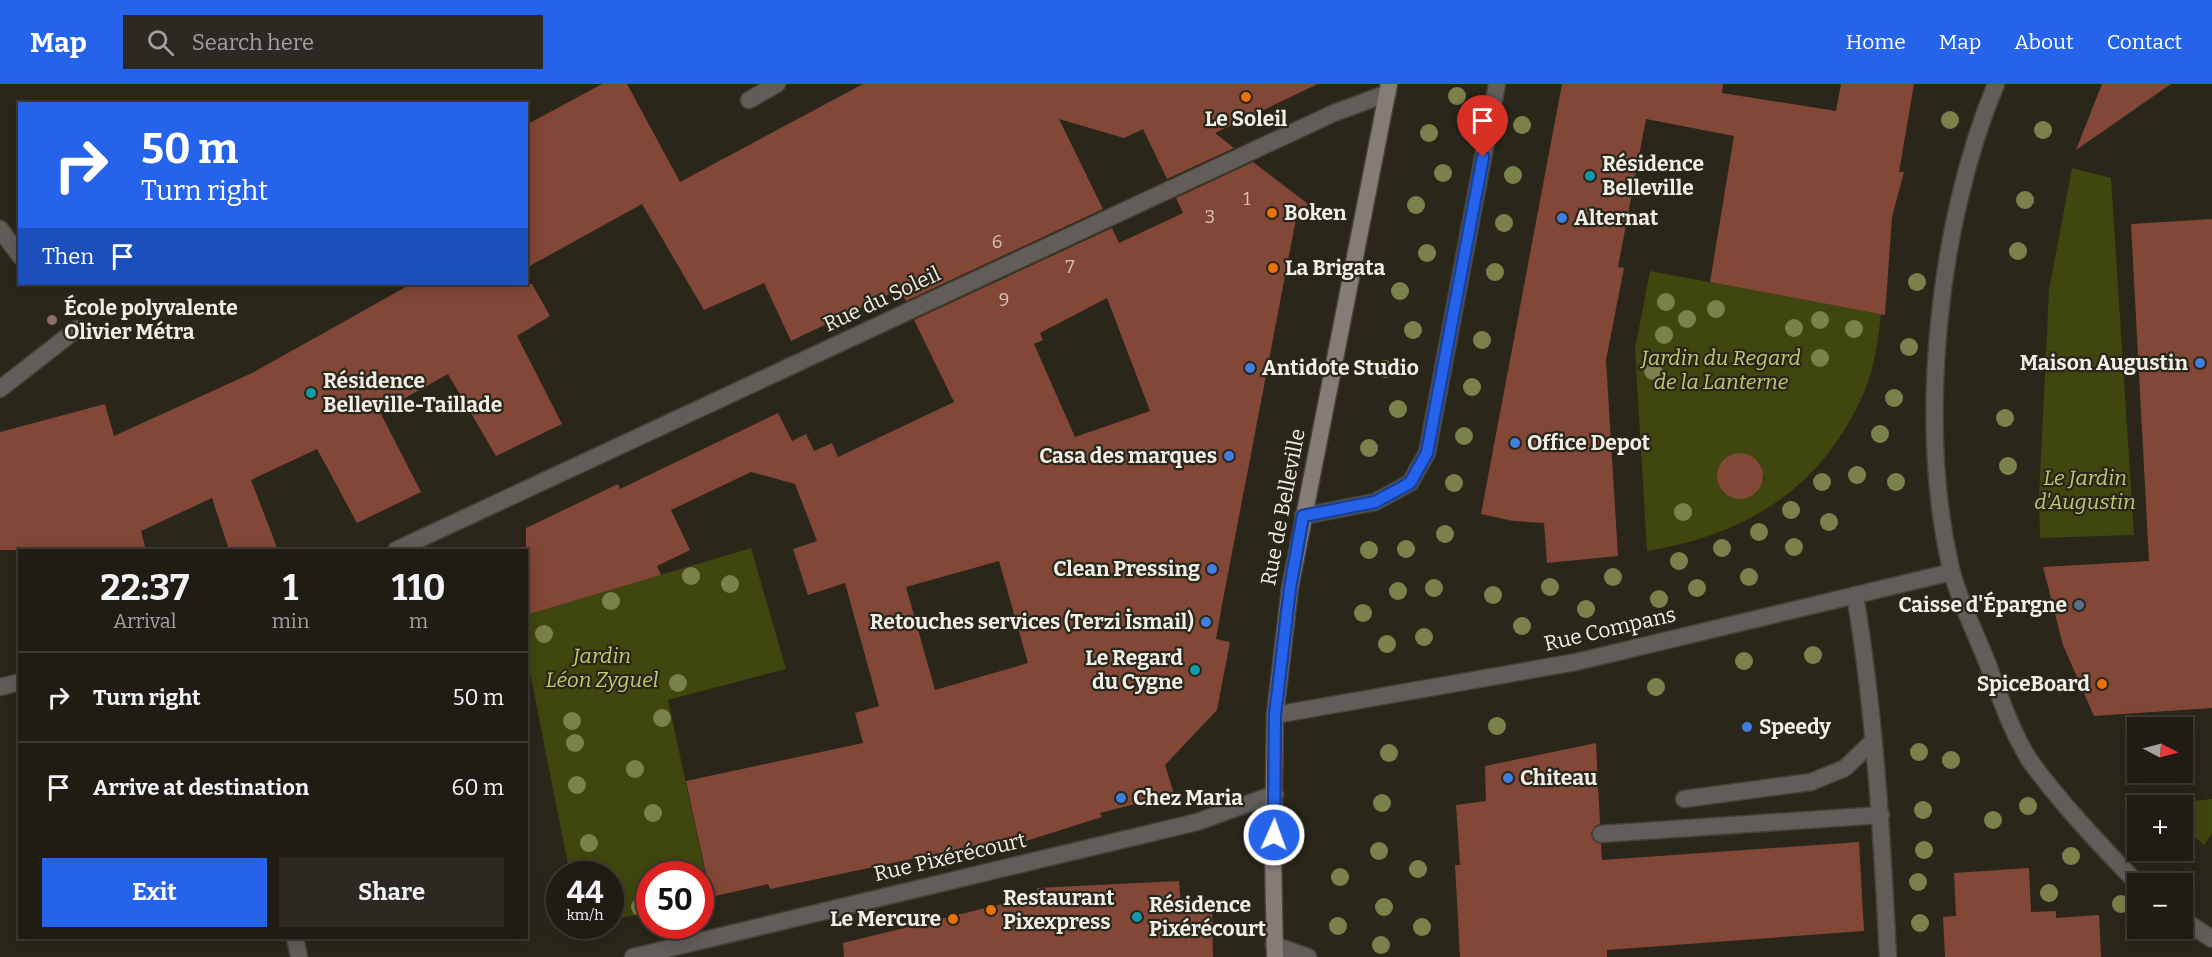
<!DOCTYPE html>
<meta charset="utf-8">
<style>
:root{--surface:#201c14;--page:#2d2922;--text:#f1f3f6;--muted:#a2a1a0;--line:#3d3a34;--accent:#2563eb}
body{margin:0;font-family:Bitter,serif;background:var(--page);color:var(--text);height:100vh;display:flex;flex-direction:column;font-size:22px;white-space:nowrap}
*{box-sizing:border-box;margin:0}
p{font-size:20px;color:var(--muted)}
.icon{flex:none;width:33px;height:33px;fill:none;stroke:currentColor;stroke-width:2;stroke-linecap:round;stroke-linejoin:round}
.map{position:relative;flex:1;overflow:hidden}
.panel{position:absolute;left:18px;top:465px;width:510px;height:390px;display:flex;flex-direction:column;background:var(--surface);border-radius:0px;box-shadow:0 3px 15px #0003,0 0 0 2px var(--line)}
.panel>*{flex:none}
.top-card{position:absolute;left:18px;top:18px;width:510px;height:183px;border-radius:0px;box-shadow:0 3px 15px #0003,0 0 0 2px var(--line);background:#2563eb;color:#fff;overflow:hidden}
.needle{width:39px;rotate:96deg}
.tools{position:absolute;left:2127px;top:633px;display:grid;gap:12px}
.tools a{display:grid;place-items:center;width:66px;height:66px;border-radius:0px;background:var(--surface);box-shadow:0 3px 15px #0003,0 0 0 2px var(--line);font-size:30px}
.speed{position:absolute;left:546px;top:777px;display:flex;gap:12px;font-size:30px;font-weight:700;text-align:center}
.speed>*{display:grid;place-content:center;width:78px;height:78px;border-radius:50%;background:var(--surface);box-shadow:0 3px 15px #0003,0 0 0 2px var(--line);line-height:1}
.speed small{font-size:15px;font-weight:400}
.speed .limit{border:9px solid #d22;background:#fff;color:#111}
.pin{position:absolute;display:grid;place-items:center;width:51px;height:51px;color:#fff;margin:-62px -26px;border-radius:50% 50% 50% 0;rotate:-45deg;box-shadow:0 0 6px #0007}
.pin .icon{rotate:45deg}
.me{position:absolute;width:66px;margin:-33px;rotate:2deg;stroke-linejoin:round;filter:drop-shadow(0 0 4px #0008)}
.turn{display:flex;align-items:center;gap:21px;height:126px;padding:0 24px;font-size:27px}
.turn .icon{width:78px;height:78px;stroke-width:2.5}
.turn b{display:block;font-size:42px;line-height:51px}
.then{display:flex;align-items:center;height:57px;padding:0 24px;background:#0003;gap:12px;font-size:22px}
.eta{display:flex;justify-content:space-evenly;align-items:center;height:102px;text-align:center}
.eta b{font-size:36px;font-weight:700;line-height:42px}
.button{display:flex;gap:12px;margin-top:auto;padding:12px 24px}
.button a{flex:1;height:69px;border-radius:0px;background:var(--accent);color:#fff;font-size:24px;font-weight:700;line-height:69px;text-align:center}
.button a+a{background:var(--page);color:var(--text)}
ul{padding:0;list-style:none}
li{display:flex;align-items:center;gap:18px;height:90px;padding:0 24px;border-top:2px solid var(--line)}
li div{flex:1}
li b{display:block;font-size:22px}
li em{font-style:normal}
header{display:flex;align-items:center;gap:36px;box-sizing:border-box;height:84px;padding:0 30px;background:var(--accent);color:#fff}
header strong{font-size:28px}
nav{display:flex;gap:33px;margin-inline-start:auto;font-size:21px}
.search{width:420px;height:54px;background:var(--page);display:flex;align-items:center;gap:15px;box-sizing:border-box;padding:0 21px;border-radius:0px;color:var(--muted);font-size:22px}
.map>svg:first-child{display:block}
.green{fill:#3f460e;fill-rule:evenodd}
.building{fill:#824737;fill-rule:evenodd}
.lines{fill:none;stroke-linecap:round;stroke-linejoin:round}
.service-casing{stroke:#464237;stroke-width:19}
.pedestrian-casing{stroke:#464237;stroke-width:19}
.minor-casing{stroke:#464237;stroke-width:19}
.secondary-casing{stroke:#464237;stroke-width:19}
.service{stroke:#635d5a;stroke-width:16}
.pedestrian{stroke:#635d5a;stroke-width:16}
.minor{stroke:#635d5a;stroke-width:16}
.secondary{stroke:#867c77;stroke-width:16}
.tree{fill:#7b814a}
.route-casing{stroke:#184099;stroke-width:15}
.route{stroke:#2563eb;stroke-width:10}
.food-dot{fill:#e8710a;stroke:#2a261a;stroke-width:2}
.culture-dot{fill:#0f9aa8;stroke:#2a261a;stroke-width:2}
.shop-dot{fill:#3f7fe0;stroke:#2a261a;stroke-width:2}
.education-dot{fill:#8d6e63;stroke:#2a261a;stroke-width:2}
.service-dot{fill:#5c6f8a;stroke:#2a261a;stroke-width:2}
.labels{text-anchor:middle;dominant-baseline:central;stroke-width:4.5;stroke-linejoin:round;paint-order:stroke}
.number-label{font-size:18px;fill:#d4c4ba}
.poi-label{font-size:21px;font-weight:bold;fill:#f0eee6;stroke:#2a261a;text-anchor:start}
.street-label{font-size:21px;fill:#f0eee6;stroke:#2a261a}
.park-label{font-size:21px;font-style:italic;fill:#bdcb72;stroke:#2a261a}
</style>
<header>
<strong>Map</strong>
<div class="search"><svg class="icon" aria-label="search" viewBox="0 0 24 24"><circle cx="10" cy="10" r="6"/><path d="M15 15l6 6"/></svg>Search here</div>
<nav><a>Home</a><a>Map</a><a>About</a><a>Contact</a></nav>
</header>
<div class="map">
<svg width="2212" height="873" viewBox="0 0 2212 873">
<rect width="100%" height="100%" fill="#2a261a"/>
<path class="green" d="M2072 84 2111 94 2134 451 2040 454 2039 415 2049 206Z
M1650 187 1881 230C1878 255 1875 282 1865 306 1824 403 1747 451 1647 467L1635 265ZM1744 369 1759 378 1764 394 1756 409 1740 415 1723 408C1710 390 1723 369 1744 369Z
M751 464 786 585 668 616 712 820 701 822 700 790H650L649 829 611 835 610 790H570L527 574 526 531Z
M2212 715V749L2204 761 2183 743 2182 722 2159 721Z"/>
<path class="building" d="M602 0H627L680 98 863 0H1318L1215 49 1234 64 1167 95 1143 45 1124 54 1059 35 1103 125 906 217 900 205 791 257 764 199 704 226 642 120 526 184V41Z
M1562 0H1723L1722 9 1836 27 1841 0H1914L1899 88H1904L1892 133 1885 231 1710 198 1734 52 1646 35 1618 183 1624 184 1606 276 1618 472 1547 479 1544 439 1513 437 1481 430Z
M2102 0H2171L2076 66Z
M1253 78 1308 120 1296 135 1222 521 1216 555 1230 558 1217 626 1165 681 1174 710 1100 729 1102 733 1026 757 1024 751 770 805 768 800 711 813 686 697 863 659 855 629 879 622 845 499 808 511 793 465 817 457 795 400 751 388 671 426 690 466 657 482 661 491 526 531V444L618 400 620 405 778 329 792 357 806 350 814 367 832 359 838 373 954 318 914 236 1112 144 1119 159 1183 129 1176 114ZM1107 214 1150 327 1075 353 1034 260 1043 256 1040 249ZM999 477 1028 579 935 606 906 503Z
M2212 135V624L2094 632 2063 561 2043 483 2149 477 2131 140Z
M411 200H532L550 232 517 252 562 340 496 372 448 290 380 328 421 408 357 439 317 365 251 396 278 466H229L212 414 141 447 146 466H0V348L105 320 114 352 252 289Z
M1717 392a23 23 0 1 1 46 0a23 23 0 1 1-46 0Z
M1596 659 1600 740 1595 742 1591 750 1593 756 1601 760 1602 776 1859 758 1864 847 1607 866V873H1460L1455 781H1460L1456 721 1486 717 1485 682Z
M2029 784 2031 828 2056 827V834L2099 831 2101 873H1945L1943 833 1956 832 1954 789Z
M1179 797 1181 822 1212 823 1213 873H844L843 859 1038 811 1037 804Z"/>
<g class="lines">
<g class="service-casing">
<path id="service" d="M0 145 20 172
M0 305 77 245
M1303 432 1375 418 1410 399 1427 369 1497 0
M1855 511C1875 631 1882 752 1888 873
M1684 715 1811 698 1845 684 1872 658
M1601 750 1881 731"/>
</g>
<g class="pedestrian-casing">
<path id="pedestrian" d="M749 16 777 0"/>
</g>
<g class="minor-casing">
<path id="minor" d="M1996 0C1938 139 1917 338 1951 485 1959 516 1975 548 1987 578 2000 612 2012 651 2033 681 2064 723 2102 763 2138 800
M396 466 1334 29 1388 9
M0 603 20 598
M1275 631 1576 578 1952 488
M2182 835 2212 855
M295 854 299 873
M1274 861 1308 873
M633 873 1197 738 1275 710"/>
</g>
<g class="secondary-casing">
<path id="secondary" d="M1275 873 1273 771 1275 631 1290 504 1389 0"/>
</g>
<use href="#service" class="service"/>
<use href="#pedestrian" class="pedestrian"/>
<use href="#minor" class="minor"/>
<use href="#secondary" class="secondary"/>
</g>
<g class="tree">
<circle cx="1457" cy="12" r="9"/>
<circle cx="1950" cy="36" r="9"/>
<circle cx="1522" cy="41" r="9"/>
<circle cx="2043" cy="46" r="9"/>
<circle cx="1429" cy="49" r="9"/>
<circle cx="1443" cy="89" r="9"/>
<circle cx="1513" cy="91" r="9"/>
<circle cx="2025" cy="116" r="9"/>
<circle cx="1416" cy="121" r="9"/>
<circle cx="1504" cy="139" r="9"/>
<circle cx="2018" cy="167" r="9"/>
<circle cx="1427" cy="169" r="9"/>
<circle cx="1495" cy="188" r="9"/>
<circle cx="1917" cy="198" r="9"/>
<circle cx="1400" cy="207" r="9"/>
<circle cx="1666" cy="218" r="9"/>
<circle cx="1716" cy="225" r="9"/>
<circle cx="1687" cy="235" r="9"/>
<circle cx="1820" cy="236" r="9"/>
<circle cx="1794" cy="244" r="9"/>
<circle cx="1854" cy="245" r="9"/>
<circle cx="1413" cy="246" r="9"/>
<circle cx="1664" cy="251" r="9"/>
<circle cx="1482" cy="256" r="9"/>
<circle cx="1909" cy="263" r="9"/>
<circle cx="1820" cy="274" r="9"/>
<circle cx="1385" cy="285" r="9"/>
<circle cx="1653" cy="287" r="9"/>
<circle cx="1472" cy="303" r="9"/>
<circle cx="1894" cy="314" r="9"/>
<circle cx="1398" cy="325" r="9"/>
<circle cx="2005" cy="334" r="9"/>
<circle cx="1880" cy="350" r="9"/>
<circle cx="1464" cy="352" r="9"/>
<circle cx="1369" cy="364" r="9"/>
<circle cx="2008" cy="382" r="9"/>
<circle cx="1857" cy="391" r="9"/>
<circle cx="1822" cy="398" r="9"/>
<circle cx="1896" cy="398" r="9"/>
<circle cx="1454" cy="399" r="9"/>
<circle cx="1791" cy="426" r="9"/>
<circle cx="1683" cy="428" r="9"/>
<circle cx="1829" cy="438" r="9"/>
<circle cx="1759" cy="448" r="9"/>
<circle cx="1445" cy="450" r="9"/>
<circle cx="1794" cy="463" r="9"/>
<circle cx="1722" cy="464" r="9"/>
<circle cx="1406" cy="465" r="9"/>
<circle cx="1369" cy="466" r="9"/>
<circle cx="1679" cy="477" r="9"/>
<circle cx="691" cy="492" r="9"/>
<circle cx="1613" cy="493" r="9"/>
<circle cx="1749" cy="493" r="9"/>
<circle cx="730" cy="500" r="9"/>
<circle cx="1550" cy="503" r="9"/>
<circle cx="1434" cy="504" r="9"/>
<circle cx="1697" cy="504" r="9"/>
<circle cx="1398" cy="507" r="9"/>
<circle cx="1493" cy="511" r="9"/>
<circle cx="1659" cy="515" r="9"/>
<circle cx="611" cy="517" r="9"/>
<circle cx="1586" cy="525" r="9"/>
<circle cx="1363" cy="529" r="9"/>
<circle cx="1522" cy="542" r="9"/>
<circle cx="544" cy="550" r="9"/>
<circle cx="1424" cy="553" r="9"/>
<circle cx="1387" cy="560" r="9"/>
<circle cx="1813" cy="571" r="9"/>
<circle cx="1744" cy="577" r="9"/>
<circle cx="678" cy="599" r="9"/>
<circle cx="1656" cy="603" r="9"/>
<circle cx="662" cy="634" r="9"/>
<circle cx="572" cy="637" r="9"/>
<circle cx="1497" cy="642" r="9"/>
<circle cx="575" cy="659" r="9"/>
<circle cx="1919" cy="668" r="9"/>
<circle cx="1389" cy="669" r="9"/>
<circle cx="1951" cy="676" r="9"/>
<circle cx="635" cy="685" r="9"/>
<circle cx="577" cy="701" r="9"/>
<circle cx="1382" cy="719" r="9"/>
<circle cx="2028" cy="722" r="9"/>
<circle cx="1923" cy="726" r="9"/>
<circle cx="653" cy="729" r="9"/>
<circle cx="1993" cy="736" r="9"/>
<circle cx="589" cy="759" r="9"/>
<circle cx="1924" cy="766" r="9"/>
<circle cx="1379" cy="767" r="9"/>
<circle cx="2071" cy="772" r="9"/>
<circle cx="1418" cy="785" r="9"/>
<circle cx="1340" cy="793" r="9"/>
<circle cx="1918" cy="798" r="9"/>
<circle cx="2049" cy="809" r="9"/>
<circle cx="2121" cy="820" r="9"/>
<circle cx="640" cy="823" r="9"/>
<circle cx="1384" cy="823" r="9"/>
<circle cx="1920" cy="839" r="9"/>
<circle cx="1338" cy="842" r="9"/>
<circle cx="1422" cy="843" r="9"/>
<circle cx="1381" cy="861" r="9"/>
</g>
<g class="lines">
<g class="route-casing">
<path id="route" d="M1274 751 1275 631 1290 504 1303 432 1375 418 1410 399 1427 369 1483 73"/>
</g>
<use href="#route" class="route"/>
</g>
<g class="food-dot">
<circle cx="1246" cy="13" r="6"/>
<circle cx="1272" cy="129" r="6"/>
<circle cx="1273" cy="184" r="6"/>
<circle cx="2102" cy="600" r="6"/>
<circle cx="991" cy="826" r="6"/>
<circle cx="953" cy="835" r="6"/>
</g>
<g class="culture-dot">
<circle cx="1590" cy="92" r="6"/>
<circle cx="311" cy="309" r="6"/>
<circle cx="1195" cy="586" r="6"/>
<circle cx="1137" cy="833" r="6"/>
</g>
<g class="shop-dot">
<circle cx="1562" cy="134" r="6"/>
<circle cx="2200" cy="279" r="6"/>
<circle cx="1250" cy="284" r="6"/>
<circle cx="1515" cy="359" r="6"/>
<circle cx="1229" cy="372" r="6"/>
<circle cx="1212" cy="485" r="6"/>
<circle cx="1206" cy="538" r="6"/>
<circle cx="1747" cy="643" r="6"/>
<circle cx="1508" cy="694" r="6"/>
<circle cx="1121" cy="714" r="6"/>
</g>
<circle class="education-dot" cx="52" cy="236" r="6"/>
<circle class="service-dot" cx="2079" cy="521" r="6"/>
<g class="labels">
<g class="number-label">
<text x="1247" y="115">1</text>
<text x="1210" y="133">3</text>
<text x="997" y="158">6</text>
<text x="1070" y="183">7</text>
<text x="1004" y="216">9</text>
</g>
<g class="poi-label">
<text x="1246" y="35" text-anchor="middle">Le Soleil</text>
<text x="1602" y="80">Résidence<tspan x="1602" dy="24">Belleville</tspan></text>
<text x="1284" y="129">Boken</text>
<text x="1574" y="134">Alternat</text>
<text x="1285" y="184">La Brigata</text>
<text x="64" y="224">École polyvalente<tspan x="64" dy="24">Olivier Métra</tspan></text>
<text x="2188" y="279" text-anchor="end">Maison Augustin</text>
<text x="1262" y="284">Antidote Studio</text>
<text x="323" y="297">Résidence<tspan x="323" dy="24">Belleville-Taillade</tspan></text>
<text x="1527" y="359">Office Depot</text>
<text x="1217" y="372" text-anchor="end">Casa des marques</text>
<text x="1200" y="485" text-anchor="end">Clean Pressing</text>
<text x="2067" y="521" text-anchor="end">Caisse d'Épargne</text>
<text x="1194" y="538" text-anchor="end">Retouches services (Terzi İsmail)</text>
<text x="1183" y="574" text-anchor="end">Le Regard<tspan x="1183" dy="24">du Cygne</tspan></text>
<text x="2090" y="600" text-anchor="end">SpiceBoard</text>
<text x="1759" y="643">Speedy</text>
<text x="1520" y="694">Chiteau</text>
<text x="1133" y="714">Chez Maria</text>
<text x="1003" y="814">Restaurant<tspan x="1003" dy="24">Pixexpress</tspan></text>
<text x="1149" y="821">Résidence<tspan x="1149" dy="24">Pixérécourt</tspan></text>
<text x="941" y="835" text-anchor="end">Le Mercure</text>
</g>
<g class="street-label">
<text transform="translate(882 215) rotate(-25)">Rue du Soleil</text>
<text transform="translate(1283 423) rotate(-79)">Rue de Belleville</text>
<text transform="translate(1610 545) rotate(-13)">Rue Compans</text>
<text transform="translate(950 773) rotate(-13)">Rue Pixérécourt</text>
</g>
<g class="park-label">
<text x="1721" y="274">Jardin du Regard<tspan x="1721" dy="24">de la Lanterne</tspan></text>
<text x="2085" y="394">Le Jardin<tspan x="2085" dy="24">d'Augustin</tspan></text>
<text x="602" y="572">Jardin<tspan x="602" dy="24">Léon Zyguel</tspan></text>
</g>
</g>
</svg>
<div class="tools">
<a><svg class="needle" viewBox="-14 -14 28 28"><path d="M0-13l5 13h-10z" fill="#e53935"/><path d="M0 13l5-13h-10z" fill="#a2a1a0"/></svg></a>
<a>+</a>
<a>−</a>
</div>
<div class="speed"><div>44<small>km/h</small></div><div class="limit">50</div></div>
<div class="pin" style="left:1483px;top:73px;background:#d93025"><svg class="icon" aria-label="arrive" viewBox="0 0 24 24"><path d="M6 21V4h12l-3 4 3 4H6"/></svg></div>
<svg class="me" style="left:1274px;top:751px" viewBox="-20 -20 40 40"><circle r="17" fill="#2563eb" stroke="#fff" stroke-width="3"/><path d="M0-11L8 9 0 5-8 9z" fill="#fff"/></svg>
<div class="top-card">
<div class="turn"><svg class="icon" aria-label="right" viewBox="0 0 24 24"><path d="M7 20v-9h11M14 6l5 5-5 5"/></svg><div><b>50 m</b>Turn right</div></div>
<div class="then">Then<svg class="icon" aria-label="arrive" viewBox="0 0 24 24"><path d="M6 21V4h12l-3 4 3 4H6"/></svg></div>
</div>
<section class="panel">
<div class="eta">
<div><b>22:37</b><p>Arrival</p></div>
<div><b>1</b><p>min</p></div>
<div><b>110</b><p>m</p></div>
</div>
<ul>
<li><svg class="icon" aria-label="right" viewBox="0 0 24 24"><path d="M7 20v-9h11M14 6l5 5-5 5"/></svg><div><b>Turn right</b></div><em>50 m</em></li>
<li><svg class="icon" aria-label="arrive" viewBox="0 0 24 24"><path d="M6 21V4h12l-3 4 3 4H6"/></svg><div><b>Arrive at destination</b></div><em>60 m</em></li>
</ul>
<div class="button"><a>Exit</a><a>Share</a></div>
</section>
</div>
